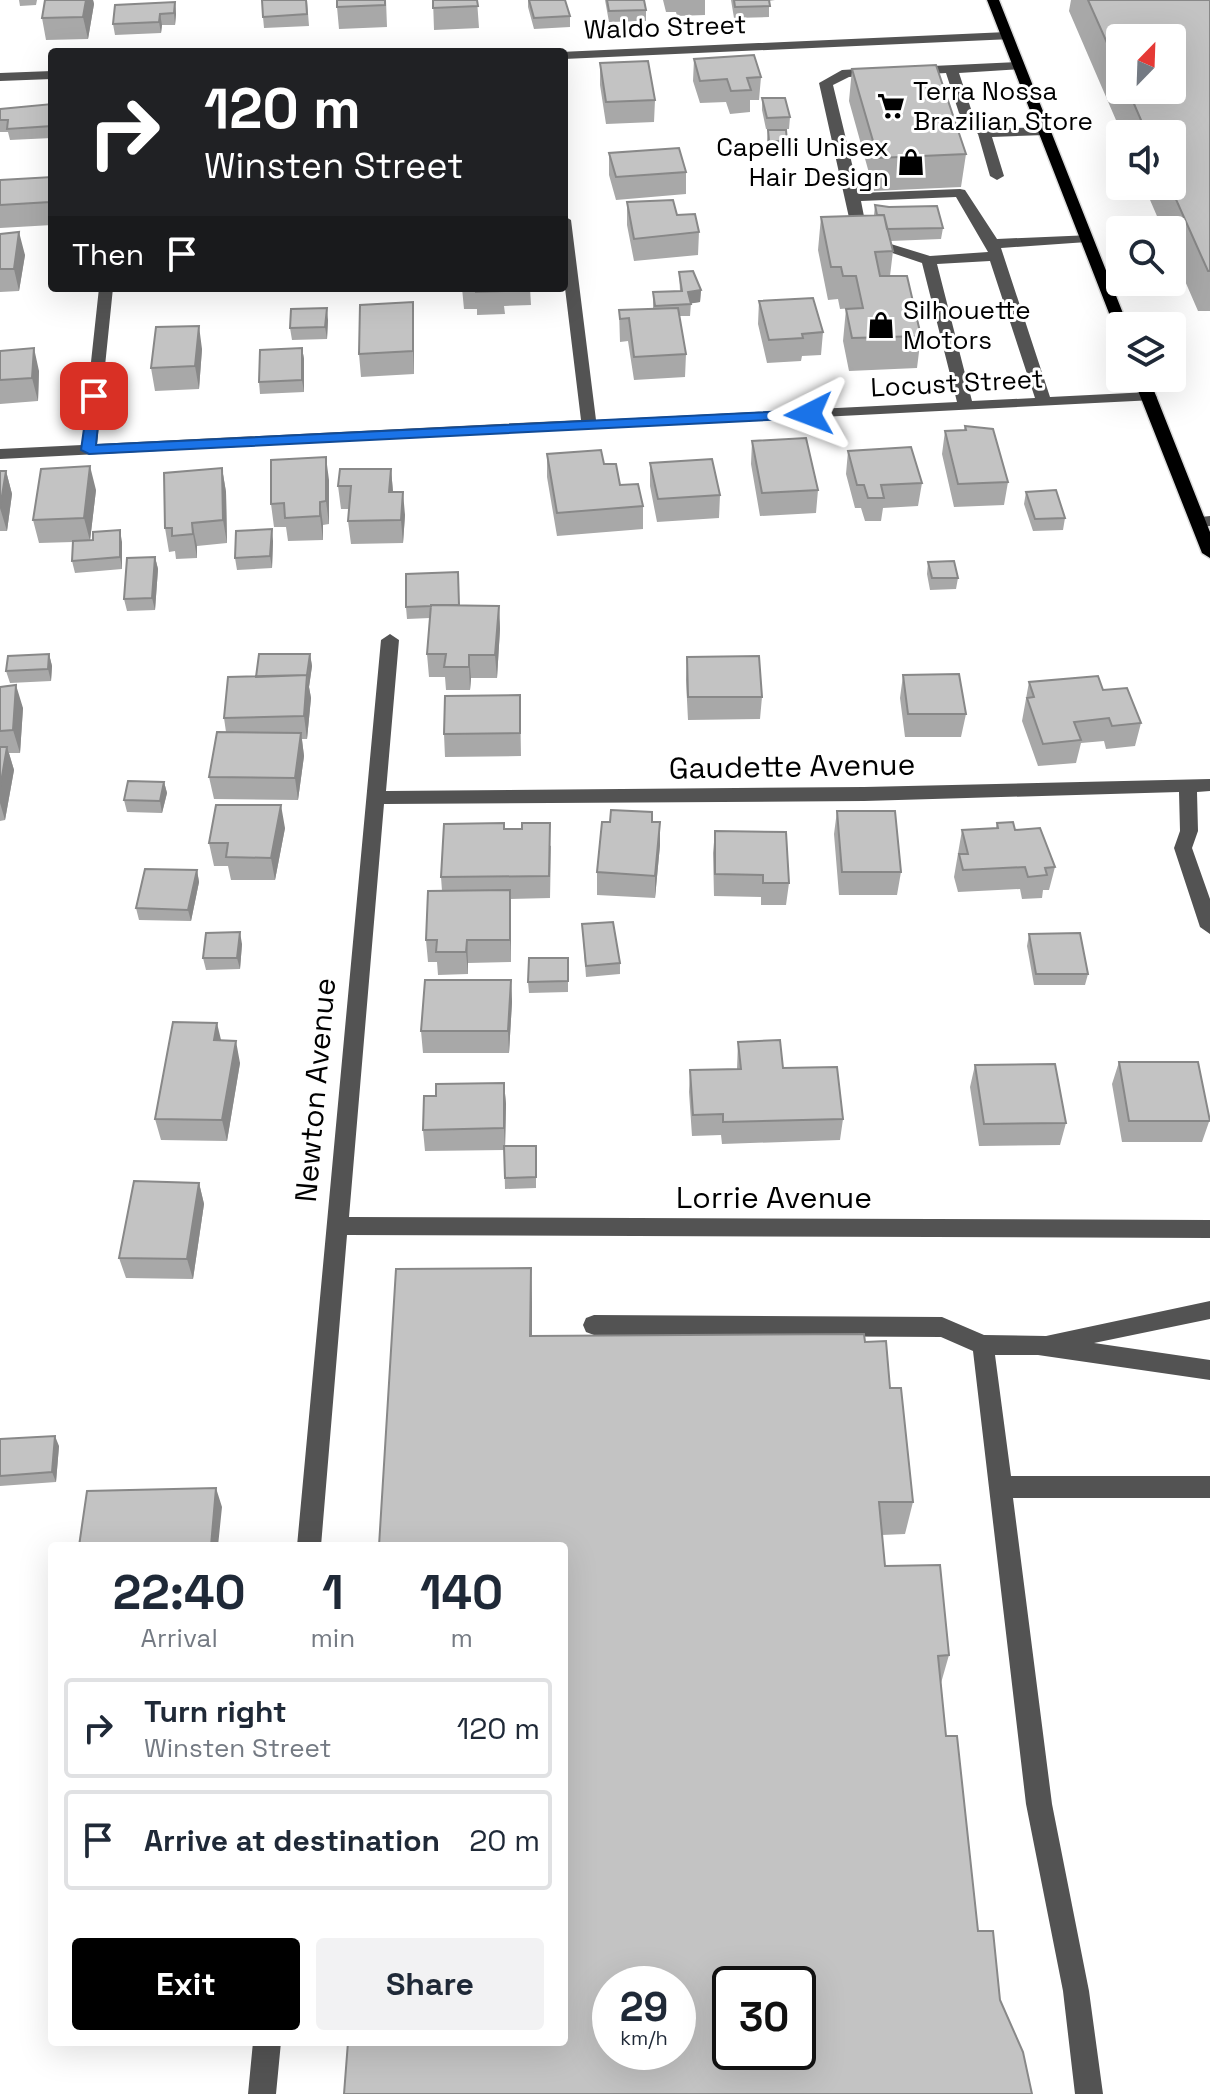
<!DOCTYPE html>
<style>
:root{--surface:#fff;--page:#f2f2f3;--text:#1f2937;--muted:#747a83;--line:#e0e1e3;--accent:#000}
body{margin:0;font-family:"Space Grotesk",sans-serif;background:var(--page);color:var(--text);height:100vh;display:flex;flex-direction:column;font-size:30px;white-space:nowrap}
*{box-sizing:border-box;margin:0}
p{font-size:26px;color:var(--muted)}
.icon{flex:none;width:44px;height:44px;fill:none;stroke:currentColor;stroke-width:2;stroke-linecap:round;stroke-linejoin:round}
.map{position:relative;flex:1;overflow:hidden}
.panel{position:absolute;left:48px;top:1542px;width:520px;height:504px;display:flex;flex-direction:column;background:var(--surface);border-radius:8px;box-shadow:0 8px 32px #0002}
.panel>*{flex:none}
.banner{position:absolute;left:48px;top:48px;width:520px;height:244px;border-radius:8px;box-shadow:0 8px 32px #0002;background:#202124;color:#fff;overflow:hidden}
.needle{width:52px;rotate:23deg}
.controls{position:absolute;left:1106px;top:24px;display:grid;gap:16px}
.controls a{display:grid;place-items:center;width:80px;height:80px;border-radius:8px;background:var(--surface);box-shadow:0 8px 32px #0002;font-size:40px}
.speed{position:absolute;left:592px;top:1966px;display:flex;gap:16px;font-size:40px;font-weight:700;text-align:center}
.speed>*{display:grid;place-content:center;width:104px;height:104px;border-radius:50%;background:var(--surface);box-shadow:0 8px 32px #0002;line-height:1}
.speed small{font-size:20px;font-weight:400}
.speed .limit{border:4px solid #111;border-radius:12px;background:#fff;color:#111}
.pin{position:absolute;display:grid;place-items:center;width:68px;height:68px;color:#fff;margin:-34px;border-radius:16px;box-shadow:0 4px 12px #0006}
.me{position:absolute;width:88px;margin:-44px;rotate:267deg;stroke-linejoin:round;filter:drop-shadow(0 0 6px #0008)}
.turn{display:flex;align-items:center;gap:28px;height:168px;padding:0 24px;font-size:36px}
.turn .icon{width:104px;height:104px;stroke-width:2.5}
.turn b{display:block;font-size:56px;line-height:68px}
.then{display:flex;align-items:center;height:76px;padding:0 24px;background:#0003;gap:16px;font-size:30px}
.eta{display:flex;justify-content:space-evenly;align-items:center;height:136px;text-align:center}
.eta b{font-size:48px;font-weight:700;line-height:56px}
.button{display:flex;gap:16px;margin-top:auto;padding:16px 24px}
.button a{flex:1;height:92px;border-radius:8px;background:var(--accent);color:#fff;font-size:32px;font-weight:700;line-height:92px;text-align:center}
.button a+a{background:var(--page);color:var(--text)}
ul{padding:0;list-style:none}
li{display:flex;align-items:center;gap:24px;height:100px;margin:0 16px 12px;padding:0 8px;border:4px solid var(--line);border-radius:8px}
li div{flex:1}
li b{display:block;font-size:30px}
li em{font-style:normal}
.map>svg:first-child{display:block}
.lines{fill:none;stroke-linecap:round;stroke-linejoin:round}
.major-casing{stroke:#dbdbdb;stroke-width:3}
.minor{fill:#535353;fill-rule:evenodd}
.major{fill:#000;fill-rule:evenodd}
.wall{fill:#a8a8a8;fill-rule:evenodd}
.shaded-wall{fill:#888}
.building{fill:#c3c3c3;stroke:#888;stroke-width:2;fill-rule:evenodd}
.route{fill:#1a73e8;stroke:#114b97;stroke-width:2}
.labels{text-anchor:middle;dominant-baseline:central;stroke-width:6;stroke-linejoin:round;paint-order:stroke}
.far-street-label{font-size:26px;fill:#000;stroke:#fff}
.far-poi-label{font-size:26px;fill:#000;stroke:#fff;text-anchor:start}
.street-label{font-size:30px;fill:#000;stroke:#fff}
</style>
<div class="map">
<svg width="1210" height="2094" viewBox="0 0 1210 2094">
<rect width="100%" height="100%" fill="#fff"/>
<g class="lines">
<g class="major-casing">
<path id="major" d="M987 0H999L1128 326H1120V330L1114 326Z
M1133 378H1149L1210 532V558L1202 553Z"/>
</g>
<path class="minor" d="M1007 32 1012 33V39L564 59V52H560Z
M1019 62 1024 63V69L959 73 972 112 988 129 1045 127 1052 131 1045 135 992 137 1004 176 997 180 990 176 978 134 959 113 946 73 911 75 904 71 911 67Z
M875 68 880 69V75L849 77 833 85 859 193 960 189 965 190 997 239 1092 235V241L1087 242 1001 248 1050 397 1149 392 1157 397 1154 400 0 459V449L82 445 99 288H113L97 444 581 420 564 280V216L571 220 596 420 957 402 922 263 854 240 819 83 842 70ZM956 197 988 252 930 256 868 237 861 201ZM990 261 1035 398 972 401 937 264Z
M52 71V79L0 81V73Z
M1210 516V526L1198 527 1190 522 1192 518Z
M390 634 399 640 386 791 864 787 1210 779V791L1197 792 1198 831 1192 848 1210 899V934L1200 927 1174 848 1180 831 1179 792 864 801 384 804 349 1217 1210 1220V1238L347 1235 321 1546H297L381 640Z
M1210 1301V1319L1094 1343 1210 1360V1380L1038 1355H995L1011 1476H1210V1498H1013L1052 1804 1089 1991 1103 2094H1075L1063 1991 1026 1804 973 1351 941 1337 594 1335 586 1332 583 1325 586 1318 594 1315 942 1317 984 1335 1046 1336Z
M253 2042H281L276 2094H248Z"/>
<use href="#major" class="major"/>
</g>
<path class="wall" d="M19 0H37L36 5 20 6Z
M45 0H93L94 4 88 39 46 40 42 18Z
M307 0 309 26 264 28 263 17Z
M386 0 387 27 339 29 337 7Z
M433 0H477L479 28 434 30Z
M528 0H565L570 16V27L534 29 528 7Z
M605 0H644L646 10V21L609 22Z
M663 0H705V15L677 16 676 12H666Z
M731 0H775L769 1V17L734 18Z
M1071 0H1210V311H1198L1172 251V230H1163L1144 186H1172V134H1122L1069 11ZM1120 38 1172 90H1120Z
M175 2 176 14 175 25H162L161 33 115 35 113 24Z
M694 59 761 77 759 100H750V112L730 114 726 102 700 103 693 81Z
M600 63 655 100 654 122 606 124 600 85Z
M852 69 966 154 961 187 874 191 849 101Z
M762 98 790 117 789 129H766L762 110Z
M52 104V138L10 140 8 132H0V109Z
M768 130 787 141V152H768L767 141Z
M609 153 686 172V194L616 200 609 175Z
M52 177V225L0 228V180Z
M627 202 677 215 699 232 698 255 634 261 627 225Z
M875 205 943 228 941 239 890 241 893 251 890 276 921 336 917 368 849 371 843 341 846 309 853 308 840 309 838 299 828 300 818 250 821 217 874 215Z
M0 234 25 255 19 291 0 292Z
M679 272 701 290 700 302 691 303 690 316H679L686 354 685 377 634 380 628 341 620 342 619 310 653 309V292L680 291Z
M462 288H530L531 305 504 306 505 314 477 315V309H464Z
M759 301 823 332 821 355 802 356 801 361 767 363 758 324Z
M328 320 327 339 292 340 290 328Z
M414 325V374L361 377 359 354Z
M302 348 304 359V392L260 394 259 382Z
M202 349 199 389 155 391 151 368Z
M0 351 39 371 38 401 0 404Z
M965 426 1008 482 1004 505 954 507 942 454 945 431 964 430Z
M752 441 818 490 816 513 760 516 751 464Z
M848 451 922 483 918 506 883 508 881 521H865L861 508H855L846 474Z
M547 454 604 464 620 485 643 506V529L557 536 547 477Z
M650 463 720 495 719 518 657 522 650 486Z
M222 468 226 492 227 543 197 546V558L176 559 175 551 169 552 165 528Z
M391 469 393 492 405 515 403 543 351 544 348 521 349 509H341L338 486Z
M0 471H6L12 494 7 531H0Z
M329 480V524L323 525V540L288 541 286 527H274L271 504Z
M96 490 90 540 122 542V569L75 573 72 561 73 542 39 543 33 520Z
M1026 492 1065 518 1063 530 1033 531 1024 504Z
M273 541 272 568 237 570 235 558Z
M155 557 158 569 155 610 127 611 124 599Z
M928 562 958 578 956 589 930 590 927 574Z
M459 605 499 606 500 629 497 678H471L470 690H446L445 677H429L427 654 430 618 407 619 406 607Z
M49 654 52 666 51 681 10 683 6 671Z
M310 654 312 666 309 687 311 698 307 739H302L304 756 298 800 214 799 209 777 226 732 224 718 256 677Z
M687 657 762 697 760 719 688 720 686 680Z
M903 675 966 714 961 737H905L900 698Z
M1029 682 1103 690 1141 723 1135 746 1106 749 1104 741 1081 743 1076 763 1038 766 1022 721Z
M0 687 23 708 20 753H9L14 770 5 820 0 821Z
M520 695 521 756 445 757 444 734Z
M164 782 167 793 162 813 127 812 124 800Z
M837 811 901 872 897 895H839L834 834Z
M652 822 660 823V845L655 898 597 895V872Z
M997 823 1015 830 1055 867 1049 890H1043L1042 898 1022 899 1020 889 958 892 954 877 962 830 996 828Z
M285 828 275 880H231L228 866H214L209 843Z
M505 829 551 846 550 898 510 899 511 962 468 963V974L438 975 437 962H428L426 940 442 891 441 877Z
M715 831 789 883 786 905H761V897L714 896 713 853Z
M197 870 199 882 191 921 139 920 136 908Z
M582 924 620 963V974L586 977Z
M1029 934 1088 974 1085 985H1034L1027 946Z
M242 944 240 969 206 970 203 958Z
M568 958V992L529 993 528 982Z
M511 980 512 1002 509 1053H423L421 1031Z
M221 1041 240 1063 227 1141 161 1140 155 1119Z
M738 1042 783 1068 843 1119 840 1140 722 1144 721 1135 692 1136 689 1092 690 1070 737 1069Z
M1119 1062 1210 1119 1202 1142H1122L1112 1084Z
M975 1065 1066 1123 1060 1145 979 1146 970 1087Z
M504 1083 506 1104 505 1146H536V1188L505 1189 504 1150 425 1151 423 1130 436 1096Z
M199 1183 204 1204 193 1279 126 1278 119 1258Z
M531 1268 532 1304V1336L865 1342 890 1388 913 1502 905 1534 882 1535 885 1566 949 1655 941 1683 946 1736 978 1931 1000 2000 379 1546Z
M0 1439 59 1446 56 1482 0 1486Z"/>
<path class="shaded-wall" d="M86 0H93L94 4 88 39 83 17Z
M175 2 176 14 175 25 174 13Z
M160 14 162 25 161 33 159 22Z
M19 232 25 255 19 291 14 269Z
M701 290 700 302 688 304V292Z
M413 302 414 325V374L413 351Z
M327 308 328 320 327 339 325 327Z
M199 326 202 349 199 389 195 366Z
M34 348 39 371 38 401 32 378Z
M302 348 304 359V392L302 380Z
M326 457 329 480V524L326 501Z
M90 466 96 490 90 541 84 518Z
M222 468 226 492 227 543 223 520Z
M391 469 393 492H389Z
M6 471 12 494 7 531 0 508Z
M403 492 405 515 403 543 401 520Z
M320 502 323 525V540L320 516Z
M192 523 197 546V558L193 534Z
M272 529 273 541 272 568 270 556Z
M120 530 122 542V569L120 557Z
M155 557 158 569 155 610 152 598Z
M499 606 500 629 497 678 495 655Z
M49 654 52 666 51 681 48 669Z
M310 654 312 666 309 687 311 698 307 739 304 716Z
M469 655 471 678 470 690 469 667Z
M16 685 23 708 20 753 13 730Z
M301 733 304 756 298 800 295 778Z
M7 747 14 770 5 820 0 803V788Z
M164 782 167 793 162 813 160 801Z
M281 805 285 828 275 880 271 858Z
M660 822V845L655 898V876Z
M197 870 199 882 191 921 188 910Z
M510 890 511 912V962L510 940Z
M240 932 242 944 240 969 237 958Z
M467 940 468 963V974L466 952Z
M511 980 512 1002 509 1053 508 1031Z
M217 1023 222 1044 214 1040Z
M236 1041 240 1063 227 1141 222 1120Z
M504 1083 506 1104 505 1150 504 1128Z
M199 1183 204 1204 193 1279 187 1259Z
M531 1268 532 1304V1371L530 1336Z
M55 1436 59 1446 56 1482 52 1472Z
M216 1488 222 1507 218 1546H211Z"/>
<path class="building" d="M45 0H86L83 17 42 18Z
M262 0H306L307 14 263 17Z
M337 0H385V5L337 7Z
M433 0H477L478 6 433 8Z
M529 0H565L570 16 534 18Z
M607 0H644L646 10 609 11Z
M734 0H769L770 6 735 7Z
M1088 0H1210V271H1208L1170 186H1172V134H1147L1128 90H1172V38H1120V72Z
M175 2 174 13 160 14 159 22 113 24 115 5Z
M754 55 761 77 747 78 751 90 731 91 727 79 700 81 694 59Z
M648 61 655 100 606 102 600 63Z
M936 65 966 154 878 158 852 69Z
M762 98H785L790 117 767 118Z
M52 104V126L7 129 8 120H0V109Z
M768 130H786L787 141H769Z
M679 148 686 172 616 177 609 153Z
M52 177 50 202 0 205V180Z
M673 200 677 215 695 214 699 232 634 239 627 202Z
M875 205 889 207 937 206 943 228 887 229 884 215H877Z
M884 215 893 251 875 252 880 276H907L921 336 852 338 846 309 863 308 856 276H843L841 267H831L821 217Z
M19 232 14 269H0V234Z
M693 271 701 290 688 292 691 304 655 306 653 292 682 291 679 272Z
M476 288H503L504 291 476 292Z
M813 298 823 332 802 334 803 338 769 340 759 301Z
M413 302V351L359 354 360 305Z
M327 308 325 327 290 328 291 309Z
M678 308 686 354 634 357 629 318 620 319 619 310Z
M199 326 195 366 151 368 156 327Z
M34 348 32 378 0 380V351Z
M302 348V380L259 382 260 350Z
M965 426 993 429 1008 482 958 484 945 431 966 430Z
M806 438 818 490 762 493 752 441Z
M911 447 922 483 881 485 884 498H868L864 485H857L848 451Z
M601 450 604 464H616L620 485 638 484 643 506 557 513 547 454Z
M326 457V501L320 502V516L285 518 284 503 271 504V460Z
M712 459 720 495 658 499 650 463Z
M90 466 84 518 33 520 41 469Z
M222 468 223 520 192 523 193 534 172 536V528H165L164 473Z
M340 469H391L389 492H403L401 520 348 521 351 486H338Z
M0 471H6L0 508Z
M1056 490 1065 518 1035 519 1026 492Z
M272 529 270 556 235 558 236 531Z
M120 530V557L72 561 73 541 93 540V532Z
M155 557 152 598 124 599 127 558Z
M954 561 958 578H932L928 562Z
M458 572 459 605H431V606L406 607V574Z
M431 605 499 606 495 655H469V667H444L446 654H427Z
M49 654 48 669 6 671 8 656Z
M259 654H310L307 675 256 677Z
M759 656 762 697H688L687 657Z
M959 674 966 714H908L903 675Z
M307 675 304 716 224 718 228 677Z
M1098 676 1103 690 1127 688 1141 723 1112 726 1109 718 1074 722 1081 740 1043 744 1027 698 1034 697 1029 682Z
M16 685 13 730 0 731V687Z
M520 695V733L444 734 445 696Z
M217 732 301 733 295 778 209 777Z
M0 747H7L0 788Z
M128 781 164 782 160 801 124 800Z
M216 805H281L271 858 226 857 228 843H209Z
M611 810 652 812V822H660L655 876 597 872 602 822H610Z
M837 811H895L901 872H842Z
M1013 822 1015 830 1040 828 1055 867 1045 868 1047 875 1028 877 1025 867 963 870 959 854H968L962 830 998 828 997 823Z
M504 823V829H522V823H550L549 876 441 877 444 824Z
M715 831 786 832 789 883H763V875L715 874Z
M145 869 197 870 188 910 136 908Z
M510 890V940H467L466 952H436L437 940H426L428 891Z
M613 922 620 963 586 966 582 924Z
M240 932 237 958H203L206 933Z
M1080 933 1088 974H1036L1029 934Z
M529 958H568V981L528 982Z
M425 980H511L508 1031H421Z
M173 1022 217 1023 214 1040 236 1041 222 1120 155 1119Z
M780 1040 783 1068 837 1067 843 1119 723 1122V1114L693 1115 690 1070 741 1069 738 1042Z
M1119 1062H1198L1210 1121H1129Z
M1055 1064 1066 1123 984 1124 975 1065Z
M504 1083V1128L423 1130 424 1096H436V1084Z
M504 1146H536V1177L505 1178Z
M134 1181 199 1183 187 1259 119 1258Z
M531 1268 530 1336 864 1334 865 1342 886 1341 890 1388H901L913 1502H879L885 1566 940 1565 949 1655 938 1656 946 1736H957L978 1931H993L1000 2000 1023 2052 1032 2094H344L348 2042H564V1546H379L396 1269ZM610 1984H678V2052H610ZM730 1984H798V2052H730Z
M55 1436 52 1472 0 1476V1439Z
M216 1488 211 1546H79L87 1491Z"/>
<path class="route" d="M89 393 101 396 96 445 809 410 816 414 809 418 89 454 81 450Z"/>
<defs>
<g id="supermarket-bare" transform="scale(2.16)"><path d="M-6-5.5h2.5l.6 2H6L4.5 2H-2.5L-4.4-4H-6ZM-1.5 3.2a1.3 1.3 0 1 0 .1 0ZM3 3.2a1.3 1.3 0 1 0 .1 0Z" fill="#000" stroke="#fff" stroke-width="2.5" paint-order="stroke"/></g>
<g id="shop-bare" transform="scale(2.16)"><path d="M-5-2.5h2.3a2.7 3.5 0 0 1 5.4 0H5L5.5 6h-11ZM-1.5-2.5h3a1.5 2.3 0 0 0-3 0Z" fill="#000" stroke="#fff" stroke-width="2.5" paint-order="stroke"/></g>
</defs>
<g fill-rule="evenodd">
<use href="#supermarket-bare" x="891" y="106"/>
<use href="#shop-bare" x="911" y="162"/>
<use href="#shop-bare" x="881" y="325"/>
</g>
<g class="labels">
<g class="far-street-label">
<text transform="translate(665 27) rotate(-2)">Waldo Street</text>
<text transform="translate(957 383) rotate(-3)">Locust Street</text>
</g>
<g class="far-poi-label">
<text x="913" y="91">Terra Nossa<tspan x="913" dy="30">Brazilian Store</tspan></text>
<text x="889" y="147" text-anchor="end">Capelli Unisex<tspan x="889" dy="30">Hair Design</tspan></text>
<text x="903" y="310">Silhouette<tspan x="903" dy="30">Motors</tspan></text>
</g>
<g class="street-label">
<text transform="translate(792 766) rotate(-1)">Gaudette Avenue</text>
<text transform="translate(315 1090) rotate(-85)">Newton Avenue</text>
<text x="774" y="1197">Lorrie Avenue</text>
</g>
</g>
</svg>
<div class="controls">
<a><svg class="needle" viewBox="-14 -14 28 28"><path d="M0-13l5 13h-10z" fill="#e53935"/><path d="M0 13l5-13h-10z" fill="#747a83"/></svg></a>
<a><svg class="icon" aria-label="sound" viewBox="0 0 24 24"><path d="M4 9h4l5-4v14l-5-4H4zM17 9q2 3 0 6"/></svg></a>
<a><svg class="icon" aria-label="search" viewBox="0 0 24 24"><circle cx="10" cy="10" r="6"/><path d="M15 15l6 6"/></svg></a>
<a><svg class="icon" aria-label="layers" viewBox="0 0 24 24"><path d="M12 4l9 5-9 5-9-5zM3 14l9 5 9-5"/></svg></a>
</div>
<div class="speed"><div>29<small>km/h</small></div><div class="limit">30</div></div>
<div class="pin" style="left:94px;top:396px;background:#d93025"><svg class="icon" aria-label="arrive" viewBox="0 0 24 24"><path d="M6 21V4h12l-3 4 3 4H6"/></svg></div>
<svg class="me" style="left:809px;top:414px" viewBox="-20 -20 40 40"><path d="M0-17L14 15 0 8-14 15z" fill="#1a73e8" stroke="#fff" stroke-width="4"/></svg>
<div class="banner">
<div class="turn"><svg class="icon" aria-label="right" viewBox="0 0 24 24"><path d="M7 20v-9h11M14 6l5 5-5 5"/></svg><div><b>120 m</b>Winsten Street</div></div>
<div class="then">Then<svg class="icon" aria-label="arrive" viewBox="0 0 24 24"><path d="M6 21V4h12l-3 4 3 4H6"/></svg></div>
</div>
<section class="panel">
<div class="eta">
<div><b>22:40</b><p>Arrival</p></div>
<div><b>1</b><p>min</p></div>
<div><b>140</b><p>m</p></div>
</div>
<ul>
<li><svg class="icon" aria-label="right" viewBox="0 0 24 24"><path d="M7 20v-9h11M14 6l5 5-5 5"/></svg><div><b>Turn right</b><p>Winsten Street</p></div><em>120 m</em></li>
<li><svg class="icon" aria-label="arrive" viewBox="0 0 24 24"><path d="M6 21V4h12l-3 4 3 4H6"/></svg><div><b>Arrive at destination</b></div><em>20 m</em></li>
</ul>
<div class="button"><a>Exit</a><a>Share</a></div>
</section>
</div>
